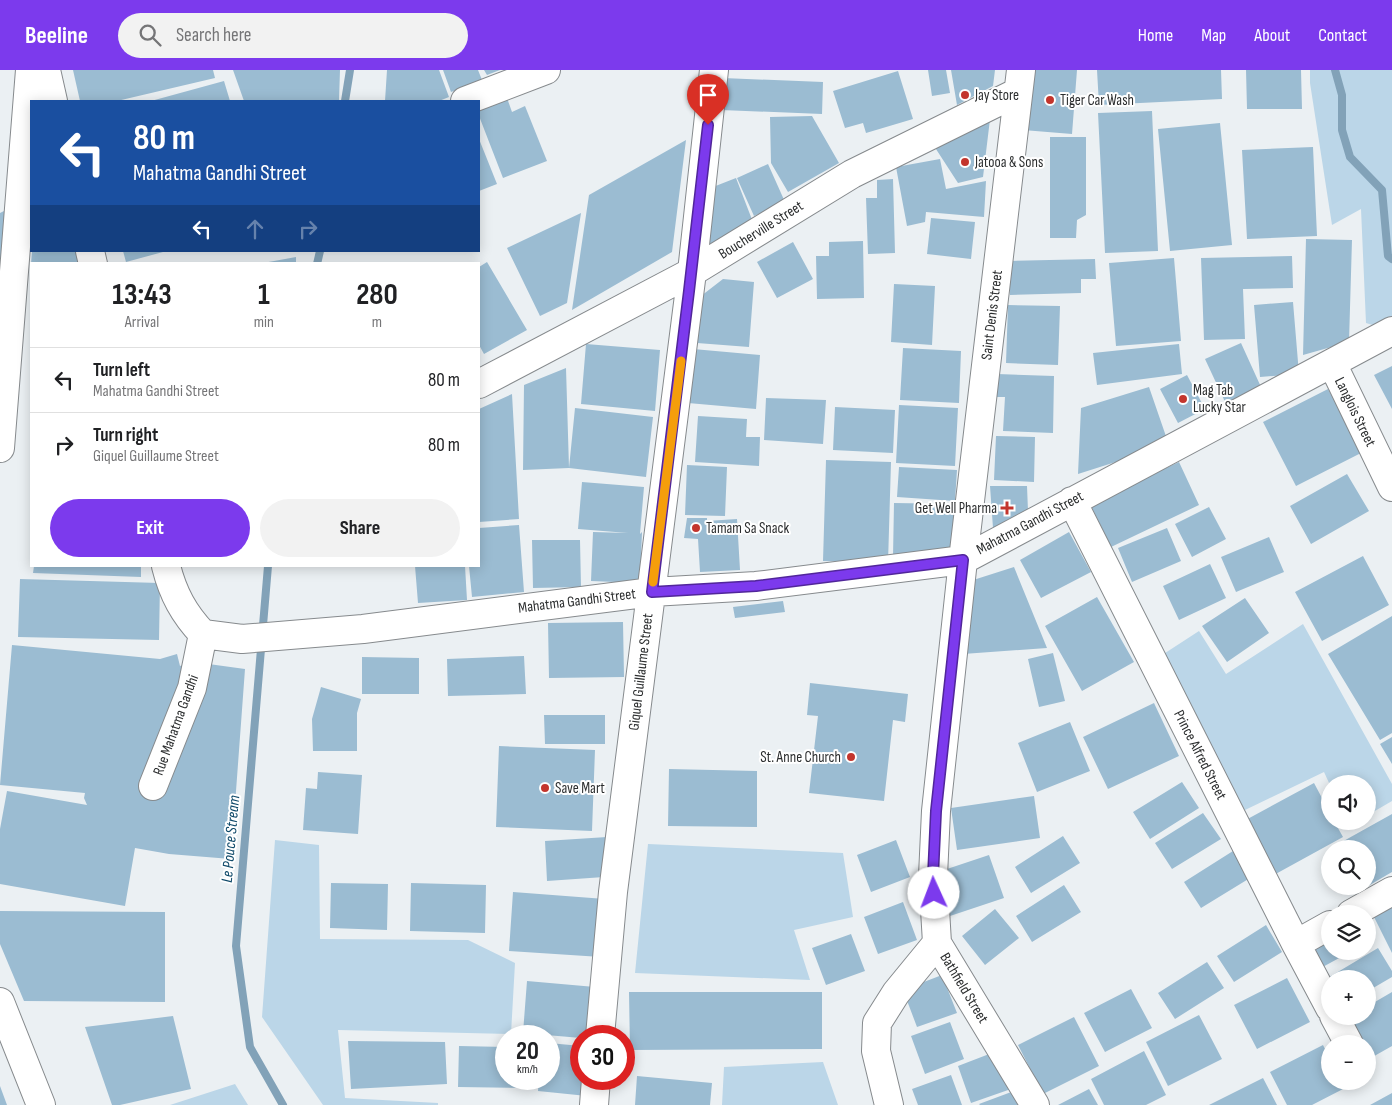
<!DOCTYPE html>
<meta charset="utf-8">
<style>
:root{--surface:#fff;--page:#f2f2f2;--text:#202124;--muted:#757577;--line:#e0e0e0;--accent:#7c3aed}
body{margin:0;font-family:"Sofia Sans Condensed",sans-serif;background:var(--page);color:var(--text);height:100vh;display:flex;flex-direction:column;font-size:19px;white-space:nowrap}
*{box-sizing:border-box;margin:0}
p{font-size:16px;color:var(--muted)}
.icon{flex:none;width:28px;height:28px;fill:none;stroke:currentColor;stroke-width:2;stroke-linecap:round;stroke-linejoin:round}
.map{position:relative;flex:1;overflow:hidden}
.side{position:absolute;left:30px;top:192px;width:450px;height:305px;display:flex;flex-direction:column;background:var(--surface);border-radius:0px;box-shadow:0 2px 12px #0003}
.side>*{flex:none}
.hud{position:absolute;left:30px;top:30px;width:450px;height:152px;border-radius:0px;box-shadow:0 2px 12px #0003;background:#1a4fa0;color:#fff;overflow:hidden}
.controls{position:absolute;left:1321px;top:705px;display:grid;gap:10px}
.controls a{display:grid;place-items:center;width:55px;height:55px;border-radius:50%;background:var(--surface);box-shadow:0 2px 12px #0003;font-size:25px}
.speed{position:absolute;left:495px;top:955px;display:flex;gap:10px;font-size:25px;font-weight:700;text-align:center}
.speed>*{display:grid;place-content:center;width:65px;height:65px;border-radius:50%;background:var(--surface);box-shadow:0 2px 12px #0003;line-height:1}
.speed small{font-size:12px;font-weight:400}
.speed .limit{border:8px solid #d22;background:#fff;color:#111}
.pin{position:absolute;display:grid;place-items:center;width:42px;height:42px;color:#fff;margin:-51px -21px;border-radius:50% 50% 50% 0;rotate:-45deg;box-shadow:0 0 5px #0007}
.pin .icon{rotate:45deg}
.me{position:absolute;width:55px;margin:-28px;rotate:358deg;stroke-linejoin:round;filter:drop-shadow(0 0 4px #0008)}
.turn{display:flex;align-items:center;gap:18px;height:105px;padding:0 20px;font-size:22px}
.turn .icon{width:65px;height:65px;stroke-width:2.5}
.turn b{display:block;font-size:35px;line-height:42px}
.lanes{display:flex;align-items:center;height:48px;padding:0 20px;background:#0003;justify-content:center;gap:25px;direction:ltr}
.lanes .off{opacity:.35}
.eta{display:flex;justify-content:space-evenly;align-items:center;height:85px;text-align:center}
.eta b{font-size:30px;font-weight:700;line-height:35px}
.primary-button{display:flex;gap:10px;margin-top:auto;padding:10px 20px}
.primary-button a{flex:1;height:58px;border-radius:30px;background:var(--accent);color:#fff;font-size:20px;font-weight:700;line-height:58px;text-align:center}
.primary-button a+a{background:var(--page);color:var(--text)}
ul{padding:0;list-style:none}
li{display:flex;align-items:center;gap:15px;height:65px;padding:0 20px;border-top:1px solid var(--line)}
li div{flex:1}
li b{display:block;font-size:19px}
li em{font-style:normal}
header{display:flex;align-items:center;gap:30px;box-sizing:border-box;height:70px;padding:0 25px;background:var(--accent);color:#fff}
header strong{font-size:24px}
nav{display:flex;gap:28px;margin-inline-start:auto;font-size:18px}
.search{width:350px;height:45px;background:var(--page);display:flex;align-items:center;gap:12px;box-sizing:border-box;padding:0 18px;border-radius:28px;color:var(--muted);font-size:19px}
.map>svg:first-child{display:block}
.green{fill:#bbd6e8}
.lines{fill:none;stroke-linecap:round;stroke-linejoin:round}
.stream{stroke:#82a2b8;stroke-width:8}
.building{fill:#9bbcd2}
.minor-casing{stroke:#868a8d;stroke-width:30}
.major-casing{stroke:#868a8d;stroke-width:30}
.minor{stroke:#fff;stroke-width:28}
.major{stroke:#fff;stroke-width:28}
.route-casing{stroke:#51269a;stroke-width:12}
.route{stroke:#7c3aed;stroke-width:9}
.slow{stroke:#f59e0b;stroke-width:9}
.poi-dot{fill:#c3352d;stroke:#fff;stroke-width:2}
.labels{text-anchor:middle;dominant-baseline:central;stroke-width:4;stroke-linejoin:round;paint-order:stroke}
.poi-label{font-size:15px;fill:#2c2e2f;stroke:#fff;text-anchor:start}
.street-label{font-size:15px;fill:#2c2e2f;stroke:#fff}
.water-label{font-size:16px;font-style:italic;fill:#104a6a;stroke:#fff}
</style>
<header>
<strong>Beeline</strong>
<div class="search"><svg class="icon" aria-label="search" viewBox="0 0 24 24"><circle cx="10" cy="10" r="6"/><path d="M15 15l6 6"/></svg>Search here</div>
<nav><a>Home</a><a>Map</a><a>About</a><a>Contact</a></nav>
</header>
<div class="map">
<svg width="1392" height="1035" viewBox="0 0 1392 1035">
<rect width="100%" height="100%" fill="#ebf0f3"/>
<path class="green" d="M1310 0H1392V261L1366 253 1361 139 1332 155 1310 13Z
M1303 554 1392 714V731L1368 745V714L1330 715 1324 702 1245 740 1159 587 1199 561 1226 604Z
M275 770 319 775 320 869 468 870 515 893 511 964 338 960 345 1028 438 1033V1035H323L262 947Z
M648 774 843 783 853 847 794 860 810 910 635 903Z
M823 992 838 1035H722L724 997Z
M235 1014 248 1035H170Z"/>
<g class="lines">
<path class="stream" d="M1335 0 1342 25V60L1350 87 1382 120 1388 186 1392 189
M345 31 350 0
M317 194 320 181
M268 496 236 876 250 977 283 1035"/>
</g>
<path class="building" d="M73 0H213L215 8 117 31H80Z
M233 0H340L339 31H244Z
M387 0H439L449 27 439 31H385Z
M443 0H478L482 10 451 22Z
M484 0H500L487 5Z
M928 0H946L950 23 932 26Z
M951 0H995L993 16 957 35Z
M1028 0H1077L1072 64 1023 60Z
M1097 0H1221L1222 29 1099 35Z
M1246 0H1301L1302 39H1247Z
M898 1 913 49 866 63 863 53 845 58 833 21Z
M723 8 823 12 822 44 721 40Z
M224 11 230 31H151Z
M507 28 512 42 525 36 547 91 503 108 479 46V39Z
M991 41 983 107 958 113 934 76Z
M1152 41 1158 181 1105 183 1098 43Z
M812 46 839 93 788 122 771 93 770 47Z
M1220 53 1232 175 1170 181 1158 59Z
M1050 67H1086V145L1077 150 1076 168H1050Z
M479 69 497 114 479 121Z
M686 70 672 182 572 240 589 125Z
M1313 77 1317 166 1247 169 1242 80Z
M940 89 946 119 986 111 984 147 926 142 925 152 907 156 896 97Z
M768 94 785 132 754 146 737 108Z
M736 108 756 160 717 174 704 172 713 117Z
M893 109 895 183 868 184 866 128H877V110Z
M4 141 6 224 0 227V143Z
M581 143 567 233 540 246 507 178Z
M931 148 975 152 971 189 927 184Z
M1306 169 1352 170 1349 272 1303 285Z
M863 171 864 228 817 229 816 186H829V172Z
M793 172 813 209 777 228 757 192Z
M32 181H79V194H31Z
M123 181H163V182L126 192Z
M1292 186 1293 218 1243 219 1245 269 1204 270 1201 188Z
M296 187V194H263V193Z
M1174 188 1181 271 1116 276 1109 193Z
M1095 189 1096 209H1081V223L1010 225 1008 191Z
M487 192 527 260 484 284 479 275V197Z
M723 209 754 212 749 277 697 273 701 226Z
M894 214 935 216 932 275 891 272Z
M1293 232 1299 304 1260 307 1254 235Z
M1008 235 1060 236 1058 295 1006 293Z
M1241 273 1261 317 1226 334 1205 289Z
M586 274 660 280 655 341 581 334Z
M1179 274 1182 304 1097 315 1093 283Z
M903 278 961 281 959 333 900 330Z
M693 279 760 285 756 339 688 333Z
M1392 296V339L1374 305Z
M566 298 569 398 523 400 524 315Z
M997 304 1054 306 1053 363 1003 361 1005 327H996Z
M1187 305 1205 339 1178 353 1160 319Z
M1149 317 1169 375 1078 404 1081 338Z
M1328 319 1361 383 1296 416 1263 352Z
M512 324 519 449 479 452V339Z
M766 328 826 330 823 374 764 370Z
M899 335 958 338 955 396 896 393Z
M835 337 895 340 893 383 833 380Z
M575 338 653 347 646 407 569 398Z
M698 346 747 349 746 367H760L759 396 695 392Z
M996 366 1035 367 1034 412 994 410Z
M826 390 891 392 888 493 823 491Z
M1179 392 1199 435 1111 477 1090 434Z
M687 395 727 397 725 446 685 445Z
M899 397 957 400 955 431 897 427Z
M1347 404 1369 441 1311 474 1290 436Z
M582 412 644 417 640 464 642 462 640 513 591 511 593 462 628 463 578 459Z
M990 416H1027L1028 441 993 458Z
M894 433 957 434 956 489 893 487Z
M1209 437 1226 469 1192 487 1175 454Z
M687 448H707V451L737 449 740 500 700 502 698 469 684 468Z
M519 455 524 522 472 527 469 496H479V458Z
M1167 458 1181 491 1132 512 1118 478Z
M1069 462 1091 502 1041 528 1020 490Z
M1269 467 1284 502 1236 522 1221 487Z
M532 470H580L581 517 533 518Z
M1363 486 1389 535 1322 571 1295 522Z
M1210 494 1226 528 1179 550 1163 516Z
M34 496H141V507L33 503Z
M415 496H465L467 530 418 533Z
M1014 497 1047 578 963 584 967 512Z
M20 509 160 513 159 570 18 567Z
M1097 527 1134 592 1082 621 1045 556Z
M1245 528 1269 563 1227 592 1202 556Z
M783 531 785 542 735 548 733 537Z
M1392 546V663L1380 670 1328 584Z
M623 552 624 607 549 608 548 553Z
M12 575 160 589 177 584 180 596 194 592 245 599 231 789 169 784 135 778 125 836 0 814V759L7 721 87 735 84 728 85 723 0 715Z
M1053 583 1065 631 1039 637 1028 589Z
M524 586 526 624 448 626 447 589Z
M362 587 419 588V624H362Z
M810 613 908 624 905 652 893 650 884 731 809 723 818 646 807 645Z
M321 617 361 629 357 643V681H313L312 649Z
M1154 633 1179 686 1108 719 1083 667Z
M544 645H605V674H545Z
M1070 652 1090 701 1037 722 1018 673Z
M1392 667V694L1380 674Z
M499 676 595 680 592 761 496 757Z
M669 699 757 701V757L668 756Z
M318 702 362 705 358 764 303 760 306 718 317 719Z
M1182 712 1199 738 1150 769 1133 742Z
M1314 713 1330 743V751H1334L1343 767 1272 806 1242 752Z
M1034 726 1040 768 957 780 951 738Z
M1203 743 1221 769 1172 799 1155 773Z
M1392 744V802L1368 816V779H1343L1340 773Z
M1063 766 1080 793 1031 823 1015 797Z
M607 767 604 807 547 811 545 771Z
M896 770 910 807 871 822 857 785Z
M1233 781 1250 808 1201 838 1184 812Z
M989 785 1004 828 950 846 935 803Z
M331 813 388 814 387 860 330 858Z
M411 813 486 815 485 863 410 861Z
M1064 815 1081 842 1032 872 1016 846Z
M513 822 605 829 601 887 509 881Z
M1392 828V883L1370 839Z
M903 832 917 870 878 884 864 847Z
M995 839 1019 868 985 895 962 866Z
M0 841 165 842V932L24 931 0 874Z
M1266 855 1282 882 1234 912 1217 886Z
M851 864 865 901 826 915 812 878Z
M1330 864V881H1352L1319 899 1307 876Z
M1378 878 1392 901V907L1368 921V909H1326Z
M1207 892 1224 918 1175 949 1158 923Z
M942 905 957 943 917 957 903 920Z
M1287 908 1310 952 1257 979 1234 935Z
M527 911 595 917 591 966H581V968L523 963Z
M1131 919 1152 958 1105 982 1084 943Z
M629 922H822V979L630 980Z
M1392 922V976L1369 989 1368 986V974H1360L1346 949 1350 946H1368V936Z
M1199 945 1222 989 1168 1016 1146 972Z
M173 946 191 1019 120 1035H112L85 957Z
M1074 947 1099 996 1043 1024 1018 975Z
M950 952 964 989 925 1004 911 966Z
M348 971 445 972 447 1014 351 1019Z
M549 973 581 976V1009H588L587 1026 538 1021 539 1009H549Z
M1323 975 1330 989V1011H1342L1345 1018 1312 1035H1287L1270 1002Z
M459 976 506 977V1009H530V1018L458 1017Z
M997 981 1011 1019 971 1033 958 996Z
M1144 981 1166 1025 1146 1035H1104L1091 1009Z
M951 1005 962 1035H918L912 1019Z
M637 1006 712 1013 710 1035H635Z
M1263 1008 1277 1035H1209Z
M0 1016 7 1035H0Z
M1019 1019 1025 1035H980L979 1034Z
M1089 1019 1098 1035H1058Z
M1392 1023V1035H1370Z"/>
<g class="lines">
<g class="minor-casing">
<path id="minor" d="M46 0 53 31
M1021 0 963 490 936 741 933 806 937 873 1035 1035
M465 31 546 0
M90 181 93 194
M1332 293 1392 417
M479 314 692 202 852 104 1018 22
M1072 431 1296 874 1330 938
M166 496C173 524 184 544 203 564L242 569 363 559 652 522 756 516 963 490 1392 261
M153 716 192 618 203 564
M1351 844 1392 821
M1296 874 1330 855
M0 932 41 1035
M1334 946 1349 974
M600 966 613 822 692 202 714 0
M594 1035 596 1009
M889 1035 876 981 877 953 896 923 937 873"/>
</g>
<g class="major-casing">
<path id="major" d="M0 378 30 0"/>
</g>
<use href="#minor" class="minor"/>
<use href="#major" class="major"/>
</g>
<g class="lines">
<g class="route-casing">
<path id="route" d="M708 55 689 221 652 522 756 516 963 490 936 741 933 806 934 823"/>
</g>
<use href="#route" class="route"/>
<path class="slow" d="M653 512 681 291"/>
</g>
<g class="poi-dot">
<circle cx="965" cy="25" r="5"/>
<circle cx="1050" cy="30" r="5"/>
<circle cx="965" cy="92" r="5"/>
<circle cx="1183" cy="329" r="5"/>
<path d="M1004.5 430.5h5v5h5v5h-5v5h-5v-5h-5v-5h5z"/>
<circle cx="696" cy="458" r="5"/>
<circle cx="851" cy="687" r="5"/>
<circle cx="545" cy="718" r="5"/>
</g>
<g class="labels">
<g class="poi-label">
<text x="975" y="25">Jay Store</text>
<text x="1060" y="30">Tiger Car Wash</text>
<text x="975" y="92">Jatooa &amp; Sons</text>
<text x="1193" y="320">Mag Tab<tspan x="1193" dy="17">Lucky Star</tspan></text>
<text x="997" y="438" text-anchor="end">Get Well Pharma</text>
<text x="706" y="458">Tamam Sa Snack</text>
<text x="841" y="687" text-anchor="end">St. Anne Church</text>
<text x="555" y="718">Save Mart</text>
</g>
<g class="street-label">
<text transform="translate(761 160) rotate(-32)">Boucherville Street</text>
<text transform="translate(992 245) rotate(-83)">Saint Denis Street</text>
<text transform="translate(1355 342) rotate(64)">Langlois Street</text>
<text transform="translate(1030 453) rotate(-28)">Mahatma Gandhi Street</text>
<text transform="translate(577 531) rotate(-7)">Mahatma Gandhi Street</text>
<text transform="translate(641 602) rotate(-83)">Giquel Guillaume Street</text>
<text transform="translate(176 655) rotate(-70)">Rue Mahatma Gandhi</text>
<text transform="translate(1200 685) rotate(63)">Prince Alfred Street</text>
<text transform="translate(964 918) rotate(59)">Bathfield Street</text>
</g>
<g class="water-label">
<text transform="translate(231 769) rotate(-85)">Le Pouce Stream</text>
</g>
</g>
</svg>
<div class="controls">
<a><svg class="icon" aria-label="sound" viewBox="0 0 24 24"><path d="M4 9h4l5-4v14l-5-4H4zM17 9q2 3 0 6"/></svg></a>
<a><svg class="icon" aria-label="search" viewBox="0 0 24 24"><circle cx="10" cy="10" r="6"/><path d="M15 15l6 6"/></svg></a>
<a><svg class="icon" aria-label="layers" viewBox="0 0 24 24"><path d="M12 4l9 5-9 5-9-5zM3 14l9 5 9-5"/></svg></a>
<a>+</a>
<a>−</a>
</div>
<div class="speed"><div>20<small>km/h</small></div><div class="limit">30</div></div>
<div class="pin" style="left:708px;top:55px;background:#d93025"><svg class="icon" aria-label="arrive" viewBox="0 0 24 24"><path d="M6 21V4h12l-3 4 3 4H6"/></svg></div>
<svg class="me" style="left:934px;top:823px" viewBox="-20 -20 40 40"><circle r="19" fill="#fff"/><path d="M0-13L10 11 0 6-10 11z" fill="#7c3aed"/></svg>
<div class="hud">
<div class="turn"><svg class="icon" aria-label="left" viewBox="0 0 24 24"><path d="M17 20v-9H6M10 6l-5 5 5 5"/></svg><div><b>80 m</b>Mahatma Gandhi Street</div></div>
<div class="lanes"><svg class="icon" aria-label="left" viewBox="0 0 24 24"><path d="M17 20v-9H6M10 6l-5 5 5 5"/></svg><svg class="icon off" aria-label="ahead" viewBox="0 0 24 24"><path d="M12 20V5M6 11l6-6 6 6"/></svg><svg class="icon off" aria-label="right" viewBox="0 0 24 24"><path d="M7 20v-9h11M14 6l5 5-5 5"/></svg></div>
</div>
<section class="side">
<div class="eta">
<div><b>13:43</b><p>Arrival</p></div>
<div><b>1</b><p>min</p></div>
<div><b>280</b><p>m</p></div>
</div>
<ul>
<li><svg class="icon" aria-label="left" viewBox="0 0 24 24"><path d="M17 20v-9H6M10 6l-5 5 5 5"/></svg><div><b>Turn left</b><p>Mahatma Gandhi Street</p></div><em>80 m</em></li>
<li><svg class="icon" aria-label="right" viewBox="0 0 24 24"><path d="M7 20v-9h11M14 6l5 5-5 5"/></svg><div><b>Turn right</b><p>Giquel Guillaume Street</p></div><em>80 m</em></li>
</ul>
<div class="primary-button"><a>Exit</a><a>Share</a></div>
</section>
</div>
